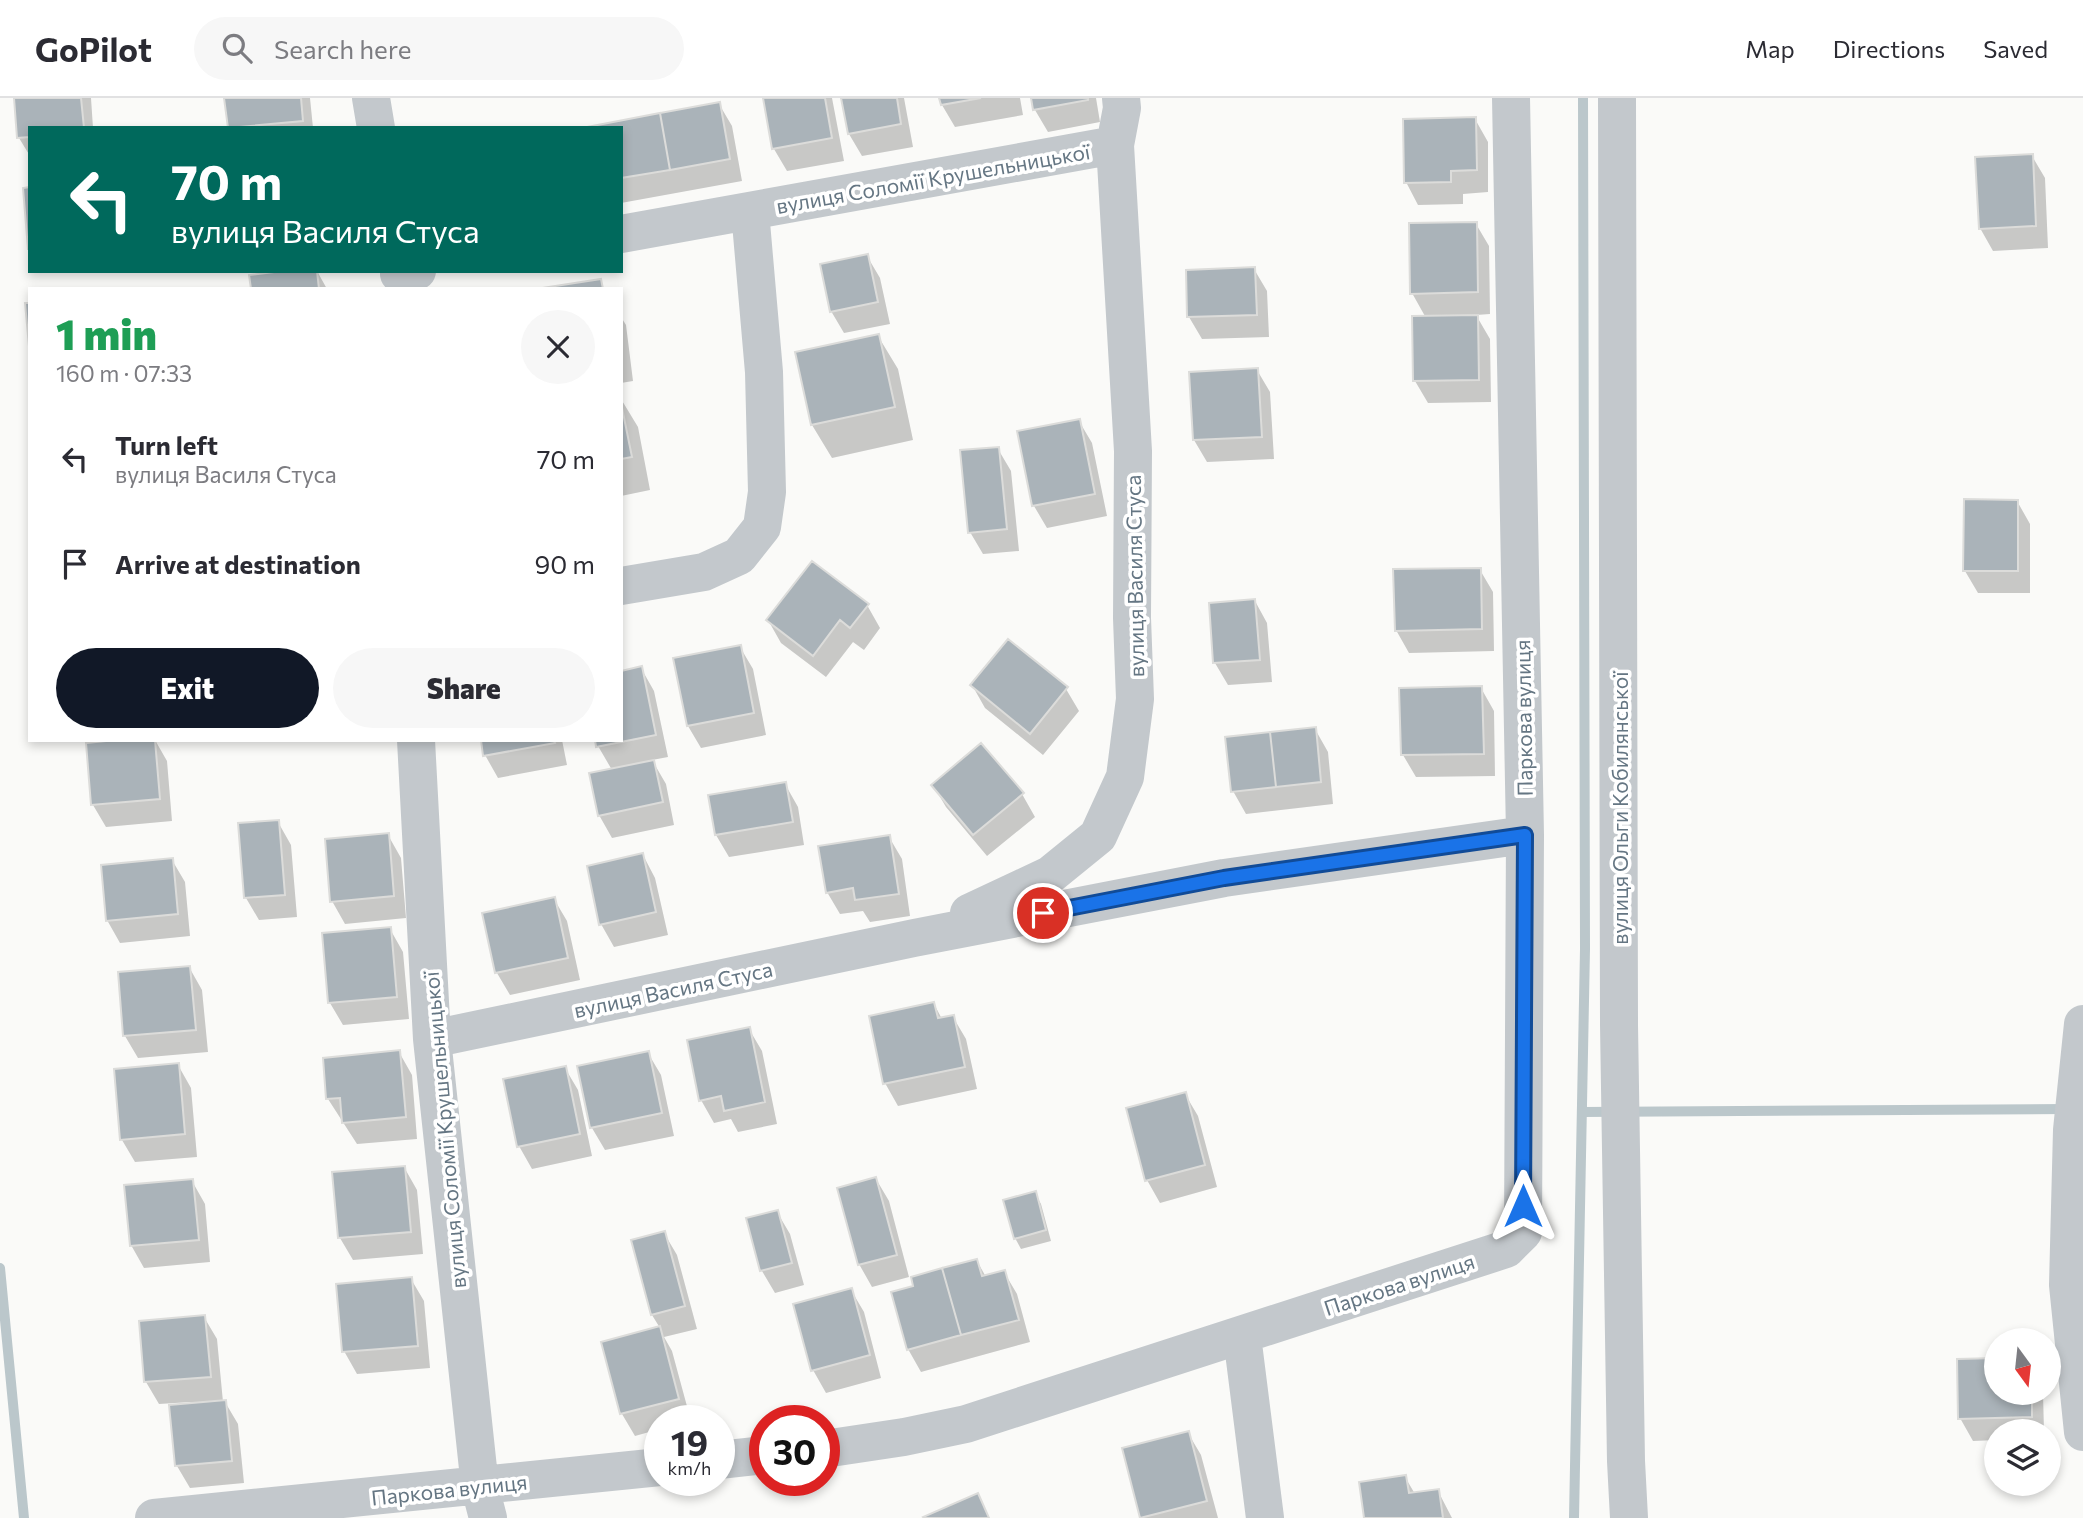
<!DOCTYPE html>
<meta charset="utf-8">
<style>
:root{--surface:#fff;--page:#f7f7f7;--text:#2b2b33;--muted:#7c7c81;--line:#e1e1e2;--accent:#111827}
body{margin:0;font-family:Commissioner,sans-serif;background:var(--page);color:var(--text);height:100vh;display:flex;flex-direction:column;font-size:26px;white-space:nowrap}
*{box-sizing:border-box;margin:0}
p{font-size:23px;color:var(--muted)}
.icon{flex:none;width:38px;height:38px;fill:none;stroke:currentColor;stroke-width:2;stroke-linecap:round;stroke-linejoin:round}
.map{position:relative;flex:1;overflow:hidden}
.details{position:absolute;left:28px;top:189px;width:595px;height:455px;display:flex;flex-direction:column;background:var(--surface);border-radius:0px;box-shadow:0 4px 10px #0003}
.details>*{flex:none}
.hud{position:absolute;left:28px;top:28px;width:595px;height:147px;border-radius:0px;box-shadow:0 4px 10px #0003;background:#00695c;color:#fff;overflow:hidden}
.needle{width:46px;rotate:165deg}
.fabs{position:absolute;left:1984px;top:1230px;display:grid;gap:14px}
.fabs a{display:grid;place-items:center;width:77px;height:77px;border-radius:50%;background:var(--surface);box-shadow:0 4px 10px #0003;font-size:35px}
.speed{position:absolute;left:644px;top:1307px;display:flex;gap:14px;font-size:35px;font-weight:700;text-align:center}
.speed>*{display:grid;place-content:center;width:91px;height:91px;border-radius:50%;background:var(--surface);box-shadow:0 4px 10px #0003;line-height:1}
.speed small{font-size:18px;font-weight:400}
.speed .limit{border:10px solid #d22;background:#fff;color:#111}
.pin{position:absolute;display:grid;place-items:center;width:60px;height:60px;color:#fff;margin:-30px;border:4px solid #fff;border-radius:50%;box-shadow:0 2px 7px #0007}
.me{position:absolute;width:77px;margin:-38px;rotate:0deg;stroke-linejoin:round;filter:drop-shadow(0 0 5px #0008)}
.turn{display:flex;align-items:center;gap:24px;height:147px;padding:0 28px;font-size:32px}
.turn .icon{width:91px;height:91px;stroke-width:2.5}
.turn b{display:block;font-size:49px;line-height:60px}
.round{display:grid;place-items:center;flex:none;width:74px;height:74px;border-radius:37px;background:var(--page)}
.headline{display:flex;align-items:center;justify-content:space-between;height:119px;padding:0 28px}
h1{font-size:42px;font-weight:800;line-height:52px;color:#1e9e55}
.button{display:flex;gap:14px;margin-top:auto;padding:14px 28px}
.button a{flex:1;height:80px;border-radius:42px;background:var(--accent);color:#fff;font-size:28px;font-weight:800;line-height:80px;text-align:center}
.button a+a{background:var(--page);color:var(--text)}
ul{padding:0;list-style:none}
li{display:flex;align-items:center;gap:21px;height:105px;padding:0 28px}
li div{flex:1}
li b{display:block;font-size:26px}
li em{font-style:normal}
header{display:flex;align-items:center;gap:42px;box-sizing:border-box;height:98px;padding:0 35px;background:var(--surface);border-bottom:2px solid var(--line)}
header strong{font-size:33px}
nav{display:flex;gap:38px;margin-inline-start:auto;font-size:24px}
.search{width:490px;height:63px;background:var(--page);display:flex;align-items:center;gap:18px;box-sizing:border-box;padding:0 24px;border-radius:38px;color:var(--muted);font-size:26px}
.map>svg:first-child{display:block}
.shadow{fill:#0003}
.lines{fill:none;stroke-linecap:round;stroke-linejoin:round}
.stream{stroke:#bbc7cb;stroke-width:10}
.building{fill:#aab3b9;stroke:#dcdcda;stroke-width:2}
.minor{stroke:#c3c8cc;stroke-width:38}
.route-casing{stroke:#114b97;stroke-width:18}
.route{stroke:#1a73e8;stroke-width:12}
.labels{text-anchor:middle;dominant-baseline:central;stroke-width:7;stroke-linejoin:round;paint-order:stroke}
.street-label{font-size:21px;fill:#657683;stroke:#fff}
</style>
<header>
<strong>GoPilot</strong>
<div class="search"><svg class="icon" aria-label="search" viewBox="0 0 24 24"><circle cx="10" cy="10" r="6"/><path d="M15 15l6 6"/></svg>Search here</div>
<nav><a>Map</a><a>Directions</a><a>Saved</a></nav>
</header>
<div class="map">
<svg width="2083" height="1420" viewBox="0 0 2083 1420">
<rect width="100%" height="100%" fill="#fafaf8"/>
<path class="shadow" d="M16 0H91L93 30H30V58L19 40Z
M226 0H310L313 30H230Z
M765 0H832L844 63 787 73 774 51Z
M843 0H904L913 49 862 58 849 36Z
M941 0H1020L1023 17 955 29 942 7Z
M1033 0H1096L1100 24 1048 34 1035 12Z
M719 6 732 28 742 83 621 105V30Z
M1475 21 1488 44V94L1463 96V106L1418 107 1406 84Z
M2032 58 2045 80 2048 150 1993 153 1980 130Z
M1476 126 1489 148 1490 216 1476 217 1490 241 1491 304 1428 305 1415 283 1426 220 1412 195Z
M867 158 880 180 890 226 844 235 831 213Z
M1254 171 1267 193 1269 239 1202 241 1189 219Z
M317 173 327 191H252Z
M621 219 626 227 633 283 621 285Z
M878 238 898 271 913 342 832 360 812 327 797 256Z
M1257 272 1270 294 1274 361 1207 364 1194 342Z
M621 301 638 329 650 392 621 398Z
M1079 323 1092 345 1107 418 1047 430 1034 408 1019 335Z
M998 351 1011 373 1019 453 983 456 970 434Z
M2017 403 2030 426V495H1978L1965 473Z
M1480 472 1493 494 1494 553 1409 555 1396 532Z
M1255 503 1267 525 1272 584 1228 587 1215 565Z
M867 507 880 530 864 552 853 544 826 579 781 545 768 522Z
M740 549 753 571 766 637 701 650 688 628 675 561Z
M641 570 654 593 668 659 652 662 666 686 674 727 612 740 599 717 612 672 598 648 621 642Z
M972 587 1066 591 1079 613 1043 657 985 610Z
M1481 590 1494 613 1495 678 1416 679 1403 657Z
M1315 631 1328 654 1333 706 1246 716 1233 693Z
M155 642 167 663 172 723 106 729 93 707 88 647Z
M482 642H562L567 667 498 680 485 657Z
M785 686 798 709 804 747 729 759 716 737 710 699Z
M933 687 1022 696 1035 719 987 758 946 709Z
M278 724 291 747 297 819 259 822 246 800 240 727Z
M388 737 401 760 406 820 345 826 332 803Z
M889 739 902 761 910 818 870 824 863 813 840 816 827 794Z
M643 757 655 780 668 837 614 849 601 826Z
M172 762 185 784 190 838 120 845 107 822Z
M554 801 567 823 580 882 510 897 497 875 484 816Z
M390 831 403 854 409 921 343 927 330 905 324 837Z
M189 869 202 892 208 954 138 960 125 938 120 876Z
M934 906 942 921 953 919 966 941 977 991 898 1008 885 985Z
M749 931 762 953 777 1026 738 1034 731 1021 714 1025 701 1002Z
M399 954 412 977 417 1041 357 1046 328 1001Z
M648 955 661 977 674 1038 605 1052 592 1030Z
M178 967 191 990 197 1059 135 1064 122 1042Z
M565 970 578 992 592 1058 532 1071 519 1048Z
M1185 996 1198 1018 1217 1089 1160 1105 1147 1082Z
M404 1069 417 1092 423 1156 353 1162 340 1140Z
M876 1081 889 1103 909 1179 872 1189 859 1166Z
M192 1083 205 1106 210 1164 144 1170 131 1147Z
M1035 1095 1041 1106 1051 1143 1021 1151 1015 1140Z
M777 1114 790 1136 804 1187 775 1195 762 1173 748 1122Z
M664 1135 677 1157 697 1231 664 1239 672 1253 691 1323H660V1331L635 1338 622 1316 603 1246 660 1230 652 1217 633 1144Z
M977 1163 986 1179 1004 1174 1017 1196 1030 1244 921 1274 908 1251 915 1190Z
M411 1181 424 1203 430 1270 357 1276 344 1253Z
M851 1192 864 1214 881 1280 826 1295 813 1272Z
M204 1219 217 1241 223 1304H225L238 1326 244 1385 190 1390 177 1368 191 1304 159 1306 146 1284Z
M1997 1295H2043L2044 1334H1997V1342L1973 1343 1960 1320Z
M1188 1335 1201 1357 1218 1420H1142L1124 1351Z
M1405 1379 1415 1396 1438 1393 1452 1420H1366Z"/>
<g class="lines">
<path class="stream" d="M1582 1014 2066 1011
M0 1170 24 1420
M1574 1420 1585 851 1583 0"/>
</g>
<path class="building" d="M14 0H81L84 30H30V39L17 40Z
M224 0H301L303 23 228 30Z
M763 0H825L832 40 772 51Z
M841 0H897L901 26 848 36Z
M939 0H981L941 7Z
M1031 0H1088V2L1033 12Z
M720 4 730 61 670 72 660 15Z
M660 15 670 72 621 80V30H582Z
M1476 19 1477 72 1451 73V84L1404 85 1403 21Z
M2033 56 2036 128 1979 131 1975 59Z
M30 89V151H28L23 90Z
M1477 124 1478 194 1410 196 1409 125Z
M868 156 878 204 830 214 820 166Z
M1255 169 1257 217 1187 219 1186 172Z
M282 173H317L319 191H251L249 177Z
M601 181 603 191H536Z
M25 205H30V259Z
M1478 217 1479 282 1413 283 1412 218Z
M879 236 895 309 811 327 795 254Z
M1258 270 1262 339 1193 342 1189 274Z
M621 305 632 359 621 361Z
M1080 321 1095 396 1032 408 1017 333Z
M999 349 1007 431 968 435 960 352Z
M1964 401 2018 402V473H1963Z
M812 463 869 506 850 530 840 522 813 558 766 522Z
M1481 470 1482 531 1395 533 1393 471Z
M1255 501 1260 562 1213 565 1209 505Z
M1008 541 1068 589 1030 636 970 587Z
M741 547 754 615 687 628 673 560Z
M642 568 656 637 596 649 595 642H621V573Z
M1482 588 1484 656 1401 657 1399 590Z
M1316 629 1321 684 1276 689 1270 634Z
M1270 634 1276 689 1231 694 1225 639Z
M116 642H155L160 701 91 707 86 645Z
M481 642H554L555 645 483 658Z
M981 645 1024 695 973 737 931 687Z
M654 662 663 704 598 718 589 675Z
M786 684 793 724 715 737 708 697Z
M279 722 285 797 244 800 238 725Z
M389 735 394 798 330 804 325 741Z
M890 737 899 796 855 802 853 790 826 795 818 748Z
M643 755 656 814 599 827 587 768Z
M173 760 178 816 106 823 101 767Z
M555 799 568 860 495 875 482 815Z
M391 829 397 899 328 905 322 835Z
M190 868 196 932 123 938 118 874Z
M934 904 938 920 954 917 965 969 883 986 869 918Z
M750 929 765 1004 724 1013 721 998 699 1003 687 942Z
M400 952 406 1019 342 1025 340 1000 326 1001 323 960Z
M649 953 662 1015 590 1030 577 968Z
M179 965 185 1036 120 1042 114 971Z
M566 968 580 1036 517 1049 503 981Z
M1186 994 1205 1067 1145 1083 1126 1010Z
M405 1068 411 1134 338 1140 332 1074Z
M876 1079 897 1157 858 1167 837 1090Z
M193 1081 199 1142 130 1148 124 1087Z
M1036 1093 1046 1132 1014 1141 1003 1102Z
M778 1112 792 1165 760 1173 746 1120Z
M665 1133 685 1208 651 1217 631 1142Z
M977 1161 982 1178 1005 1172 1019 1222 961 1237 942 1170Z
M942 1170 961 1237 907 1252 891 1194 913 1188 911 1179Z
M412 1179 418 1248 342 1254 336 1186Z
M852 1190 870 1257 811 1273 793 1206Z
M205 1217 211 1279 144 1284 139 1223Z
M660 1228 679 1301 620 1316 601 1244Z
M1997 1260V1295H2032V1319L1958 1321 1957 1261Z
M226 1302 232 1363 175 1368 169 1307Z
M1189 1333 1207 1403 1140 1420 1122 1350Z
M1406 1377 1409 1395 1439 1391 1443 1420H1364L1359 1384Z
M978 1395 989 1420H924L923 1419Z"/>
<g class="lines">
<path class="minor" d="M371 0 376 30
M1617 0 1619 927 1626 1363 1629 1420
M621 136 1115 47
M399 176 417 173
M621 488 704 474 739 458 762 429 767 394 764 274 750 113
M416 642 432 941 480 1389 488 1420
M969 815 1050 777 1098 738 1125 679 1135 601 1132 520 1133 353 1115 47 1122 10 1121 0
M2083 926 2072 1032 2068 1187 2083 1334
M432 941 914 840 1224 780 1525 737
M1242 1238 1265 1420
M824 1351 904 1339 966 1326 1506 1151 1523 1134 1525 737 1511 0
M719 1362 765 1357
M154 1420 660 1369"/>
</g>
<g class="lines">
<g class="route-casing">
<path id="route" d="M1043 815 1224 780 1525 737 1523 1108"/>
</g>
<use href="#route" class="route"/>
</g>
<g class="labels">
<g class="street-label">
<text transform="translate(933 80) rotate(-10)">вулиця Соломії Крушельницької</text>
<text transform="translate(1134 478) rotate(-91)">вулиця Василя Стуса</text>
<text transform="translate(1523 620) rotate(-91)">Паркова вулиця</text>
<text transform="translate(1619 710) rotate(-90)">вулиця Ольги Кобилянської</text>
<text transform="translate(673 891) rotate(-12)">вулиця Василя Стуса</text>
<text transform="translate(444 1032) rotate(-95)">вулиця Соломії Крушельницької</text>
<text transform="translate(1399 1186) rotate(-18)">Паркова вулиця</text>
<text transform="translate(449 1391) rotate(-6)">Паркова вулиця</text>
</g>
</g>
</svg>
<div class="fabs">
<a><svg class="needle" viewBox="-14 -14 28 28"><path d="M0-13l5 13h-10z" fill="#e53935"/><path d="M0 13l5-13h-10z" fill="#7c7c81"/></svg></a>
<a><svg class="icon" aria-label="layers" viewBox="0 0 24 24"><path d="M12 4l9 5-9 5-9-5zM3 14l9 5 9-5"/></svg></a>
</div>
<div class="speed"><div>19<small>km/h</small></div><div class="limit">30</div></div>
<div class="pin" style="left:1043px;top:815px;background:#d93025"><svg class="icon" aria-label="arrive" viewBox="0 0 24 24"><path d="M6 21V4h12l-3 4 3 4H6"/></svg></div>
<svg class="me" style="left:1523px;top:1108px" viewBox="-20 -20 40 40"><path d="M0-17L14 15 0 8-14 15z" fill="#1a73e8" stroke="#fff" stroke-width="4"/></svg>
<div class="hud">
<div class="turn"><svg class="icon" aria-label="left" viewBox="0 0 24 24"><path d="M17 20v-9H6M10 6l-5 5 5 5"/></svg><div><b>70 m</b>вулиця Василя Стуса</div></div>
</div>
<section class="details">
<div class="headline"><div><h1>1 min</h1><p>160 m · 07:33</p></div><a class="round"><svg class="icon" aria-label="close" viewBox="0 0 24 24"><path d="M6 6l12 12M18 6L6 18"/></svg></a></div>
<ul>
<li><svg class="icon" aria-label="left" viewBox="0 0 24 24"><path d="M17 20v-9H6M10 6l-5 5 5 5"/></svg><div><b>Turn left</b><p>вулиця Василя Стуса</p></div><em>70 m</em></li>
<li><svg class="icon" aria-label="arrive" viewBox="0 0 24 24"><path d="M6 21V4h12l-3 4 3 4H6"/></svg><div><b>Arrive at destination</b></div><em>90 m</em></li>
</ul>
<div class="button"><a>Exit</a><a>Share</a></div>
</section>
</div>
